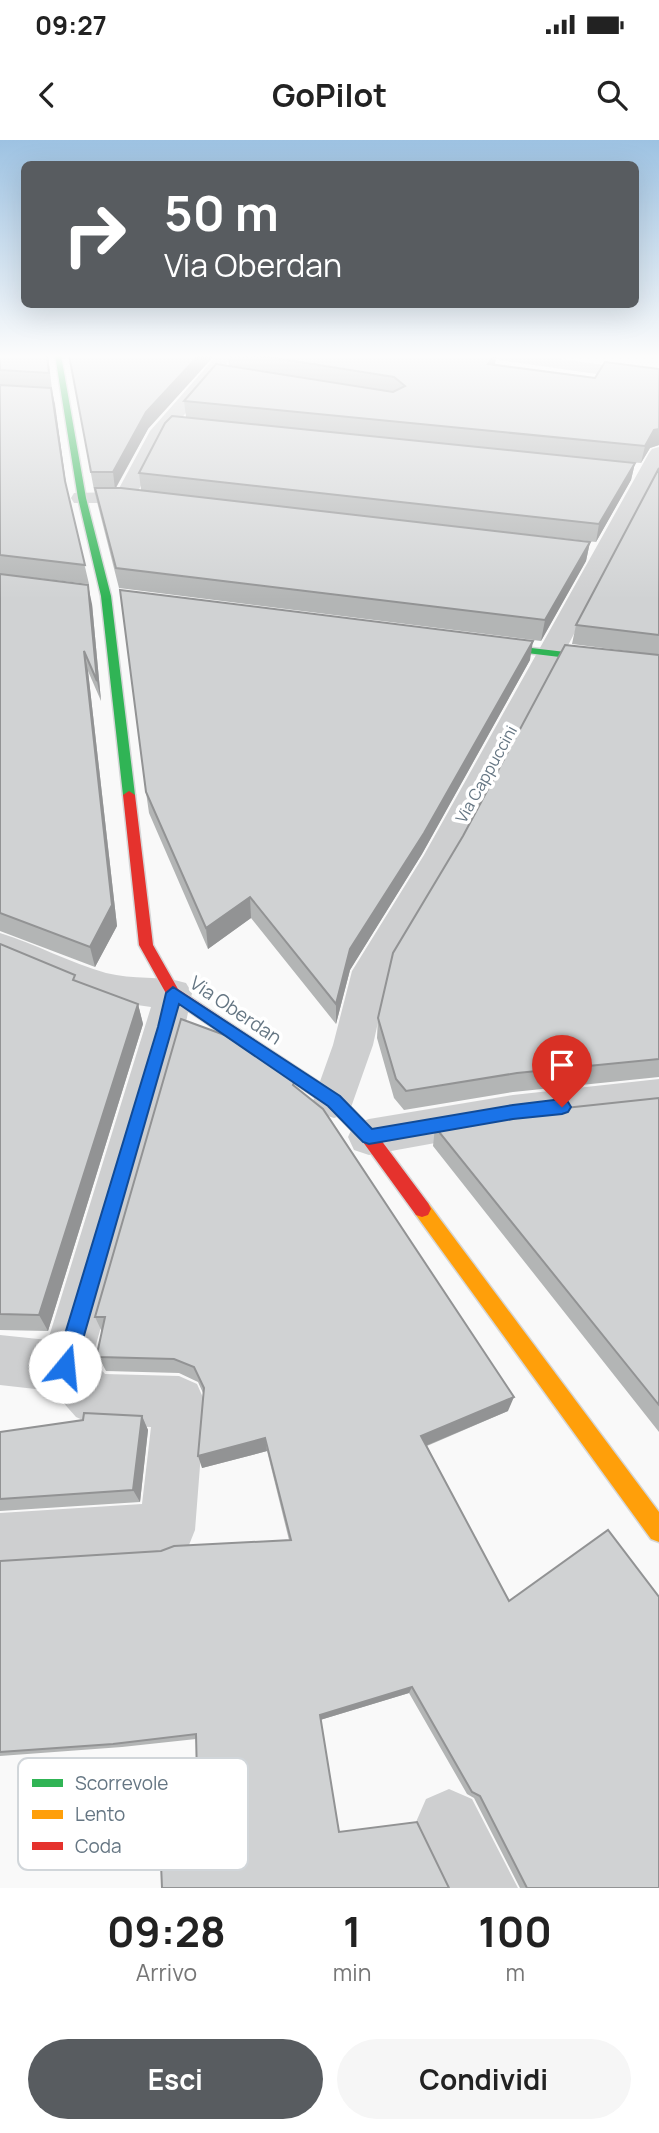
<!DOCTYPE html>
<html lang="it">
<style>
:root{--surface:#fff;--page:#f6f6f6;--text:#222;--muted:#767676;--accent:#585c60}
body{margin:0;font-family:Manrope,sans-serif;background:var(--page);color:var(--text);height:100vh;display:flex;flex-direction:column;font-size:26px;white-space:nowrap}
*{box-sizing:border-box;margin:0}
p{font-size:23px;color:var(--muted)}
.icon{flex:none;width:38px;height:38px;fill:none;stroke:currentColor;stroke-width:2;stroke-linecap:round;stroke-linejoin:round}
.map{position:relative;height:1748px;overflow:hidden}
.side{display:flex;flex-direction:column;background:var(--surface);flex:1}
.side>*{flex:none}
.top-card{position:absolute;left:21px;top:21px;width:618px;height:147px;border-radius:10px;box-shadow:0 7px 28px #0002;background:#585c60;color:#fff;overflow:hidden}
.pin{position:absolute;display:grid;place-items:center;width:60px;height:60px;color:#fff;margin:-72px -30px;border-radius:50% 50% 50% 0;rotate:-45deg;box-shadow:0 0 7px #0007}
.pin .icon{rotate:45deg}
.me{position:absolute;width:77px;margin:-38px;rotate:17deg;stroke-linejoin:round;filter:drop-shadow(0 0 5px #0008)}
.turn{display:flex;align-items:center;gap:24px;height:147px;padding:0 28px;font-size:32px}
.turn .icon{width:91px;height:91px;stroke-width:2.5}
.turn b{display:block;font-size:49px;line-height:60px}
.eta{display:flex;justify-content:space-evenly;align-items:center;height:119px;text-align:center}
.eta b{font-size:42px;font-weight:700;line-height:49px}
.cta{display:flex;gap:14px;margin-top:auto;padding:14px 28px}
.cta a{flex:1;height:80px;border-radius:42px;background:var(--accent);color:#fff;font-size:28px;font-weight:700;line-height:80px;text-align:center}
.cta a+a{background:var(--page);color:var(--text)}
.status{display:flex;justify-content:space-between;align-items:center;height:49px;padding:0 35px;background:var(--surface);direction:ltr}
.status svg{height:19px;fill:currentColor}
header{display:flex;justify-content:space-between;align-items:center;height:91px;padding:0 28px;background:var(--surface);font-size:32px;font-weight:700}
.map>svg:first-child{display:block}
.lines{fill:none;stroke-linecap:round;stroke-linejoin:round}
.fast-casing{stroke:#d5d6d7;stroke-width:3}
.slow-casing{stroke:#d5d6d7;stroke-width:3}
.jam-casing{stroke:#d5d6d7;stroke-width:3}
.street{fill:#cecfd0;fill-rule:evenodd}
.fast{fill:#30b455;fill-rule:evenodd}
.slow{fill:#ff9f0a;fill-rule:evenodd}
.jam{fill:#e5322d;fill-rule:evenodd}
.wall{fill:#b3b5b5}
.shaded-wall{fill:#929394}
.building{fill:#d0d2d3;stroke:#929394;stroke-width:2}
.route{fill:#1a73e8;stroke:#114b97;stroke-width:2}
.labels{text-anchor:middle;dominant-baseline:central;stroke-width:7;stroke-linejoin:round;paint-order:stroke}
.far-street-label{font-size:16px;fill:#657683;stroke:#fff}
.street-label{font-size:19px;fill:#657683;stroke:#fff}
.key{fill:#fff;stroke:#d1d6da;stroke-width:2}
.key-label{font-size:19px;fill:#657683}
</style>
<div class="status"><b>09:27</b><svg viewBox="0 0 49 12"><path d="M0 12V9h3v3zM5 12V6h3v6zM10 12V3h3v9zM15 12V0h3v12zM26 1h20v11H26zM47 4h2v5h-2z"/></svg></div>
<header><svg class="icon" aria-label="back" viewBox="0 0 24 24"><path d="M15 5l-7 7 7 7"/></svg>GoPilot<svg class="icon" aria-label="search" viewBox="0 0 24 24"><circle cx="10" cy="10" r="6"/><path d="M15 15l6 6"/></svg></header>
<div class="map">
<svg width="659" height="1748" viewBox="0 0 659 1748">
<rect width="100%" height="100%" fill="#f9f9f9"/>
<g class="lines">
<g class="fast-casing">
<path id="fast" d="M55 215H61L86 358 111 456 135 655 129 659 123 655 101 456 78 358Z
M480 502 659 523V529L476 507 475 505Z"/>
</g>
<g class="slow-casing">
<path id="slow" d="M422 1061 428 1063 659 1372V1402L651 1399 416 1075 413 1069 416 1063Z"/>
</g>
<g class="jam-casing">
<path id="jam" d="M129 651 135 655 153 805 178 849 340 956 375 992 428 1063 431 1069 428 1075 422 1077 416 1075 363 1002 328 966 168 857 139 805 123 655Z"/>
</g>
<path class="street" d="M217 215H234L165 298 132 363H74L71 358 74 353 117 352 150 291Z
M491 215H534L659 233V243L499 220Z
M659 307V332L458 715 389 832 373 905 349 973 334 978 319 973 313 961 333 905 352 831 424 715 649 313 652 309Z
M0 793C36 804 70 823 106 833 133 840 161 835 186 843L192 853 185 887 92 1219 105 1234 179 1236 197 1244 205 1262 195 1390 187 1410 167 1418 0 1429V1373L142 1364 151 1287 94 1285 76 1277 53 1251 0 1245V1195L48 1200 151 867 102 860 0 820Z
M659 939V973L513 989 369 1015 354 1010 348 997 354 984 369 979 513 955Z
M449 1649 472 1659 518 1748H448L416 1682 426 1659Z"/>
<use href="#fast" class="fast"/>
<use href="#slow" class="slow"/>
<use href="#jam" class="jam"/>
</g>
<path class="wall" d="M0 215H48L52 249 67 350 89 444 0 434Z
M69 215 148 289 116 348 141 350 139 333 186 277 184 261 229 226 228 215H496L495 225 595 238 659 229V305L650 308 641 323 604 320 635 323 631 340 596 402 395 380 590 402 586 421 541 501 119 448 94 350Z
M659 328V937L513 952 404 970 394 958 377 898 378 878 650 514 572 504 576 485Z
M0 434 92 464 101 561 88 531 117 786 95 827 0 791Z
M530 520 422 714 350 830 336 884 251 778 208 809 149 673 146 652Z
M0 804 77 841 138 864 143 884 48 1191 0 1190Z
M296 948 508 1271 427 1306 659 1748H520L474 1658 467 1654 409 1553 320 1580 199 1720 196 1599 122 1607 0 1616V1421L161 1411 289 1400 267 1311 202 1328 203 1253 198 1242 179 1233 106 1231 97 1214 102 1192 95 1177Z
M659 958V1292L433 1006 435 987Z
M142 1276 148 1290 140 1362 0 1371V1292Z"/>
<path class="shaded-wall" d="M199 215H215L148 289 115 349 113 332 146 272Z
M496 215 494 230 488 224Z
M51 248 55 264 68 359 65 341Z
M659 289V305L650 308 641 323 645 306 654 290Z
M635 323 631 340 596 402 599 384Z
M590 402 586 421 541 501 545 480Z
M88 445 92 464 101 561 97 541Z
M533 501 530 520 422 714 350 830 336 884V864L350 809Z
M84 511 88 531 117 786 95 827 90 807Z
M250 757 251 778 208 809 206 788Z
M138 864 143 884 48 1191 39 1175Z
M514 1257 508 1271 418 1309 421 1296Z
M142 1276 148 1290 140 1362 133 1350Z
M265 1298 267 1311 202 1328 198 1316Z
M412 1547 409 1553 320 1580V1575Z"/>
<path class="building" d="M0 215H47L49 233 0 230Z
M69 215H199L146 272 113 332H91Z
M256 215H495L488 224 595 238 605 222 659 229V289L654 290 645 306 184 261 216 224 393 252 405 246 394 237Z
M0 245 51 248 65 341 85 425 0 415Z
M172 276 635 323 599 384 139 333 165 283Z
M659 328V495L576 485Z
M95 348H121L590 402 545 480 116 428Z
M0 434 88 445 97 541 84 511 112 765 90 807 0 773Z
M120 450 533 501 424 693 350 809 336 864 250 757 206 788 146 652Z
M565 505 659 515V919L517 933 406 951 396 939 378 878 393 813 463 696Z
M0 804 75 835 73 840 138 864 39 1175 0 1174Z
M181 879 230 897 295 941 293 945 323 969 514 1257 421 1296 509 1461 608 1390 659 1457V1748H527L480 1656 472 1652 412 1547 320 1575 339 1692 417 1682 449 1748H162L161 1724 199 1721 196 1594 113 1604 0 1612V1421L161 1411 174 1406 291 1400 265 1298 198 1316 204 1248 194 1227 174 1219 99 1217 97 1214 105 1177H95Z
M659 958V1265L435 987 518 973Z
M84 1273 142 1276 133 1350 0 1359V1292L83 1280Z"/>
<linearGradient id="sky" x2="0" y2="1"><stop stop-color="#9dc2e2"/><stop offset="0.47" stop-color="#fcfcfc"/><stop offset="1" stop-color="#fcfcfc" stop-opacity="0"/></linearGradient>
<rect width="659" height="460" fill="url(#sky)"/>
<path class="route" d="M173 847 340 956 372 989 513 965 562 959 568 962 571 967 568 972 562 974 513 979 369 1004 363 1002 328 966 179 864 75 1227 72 1234 65 1237 58 1234 55 1227 158 887 166 853Z"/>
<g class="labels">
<g class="far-street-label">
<text transform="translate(486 634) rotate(-61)">Via Cappuccini</text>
</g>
<g class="street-label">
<text transform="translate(236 870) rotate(34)">Via Oberdan</text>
</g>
</g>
<rect x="18" y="1618" width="230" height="112" rx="10" class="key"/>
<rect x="32" y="1639" width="31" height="8" fill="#30b455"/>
<rect x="32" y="1670" width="31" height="9" fill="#ff9f0a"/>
<rect x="32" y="1702" width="31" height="8" fill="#e5322d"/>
<g class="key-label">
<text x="75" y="1650">Scorrevole</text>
<text x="75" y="1681">Lento</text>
<text x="75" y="1713">Coda</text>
</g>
</svg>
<div class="pin" style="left:562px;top:967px;background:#d93025"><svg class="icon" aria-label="arrive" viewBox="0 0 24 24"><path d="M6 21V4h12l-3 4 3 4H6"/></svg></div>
<svg class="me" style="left:65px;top:1227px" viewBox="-20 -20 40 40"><circle r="19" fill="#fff"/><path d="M0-13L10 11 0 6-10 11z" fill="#1a73e8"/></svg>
<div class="top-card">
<div class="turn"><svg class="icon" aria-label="right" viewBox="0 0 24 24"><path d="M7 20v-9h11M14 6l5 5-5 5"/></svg><div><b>50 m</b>Via Oberdan</div></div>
</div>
</div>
<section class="side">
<div class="eta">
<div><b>09:28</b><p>Arrivo</p></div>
<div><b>1</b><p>min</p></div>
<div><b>100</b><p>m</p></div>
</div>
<div class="cta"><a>Esci</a><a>Condividi</a></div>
</section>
